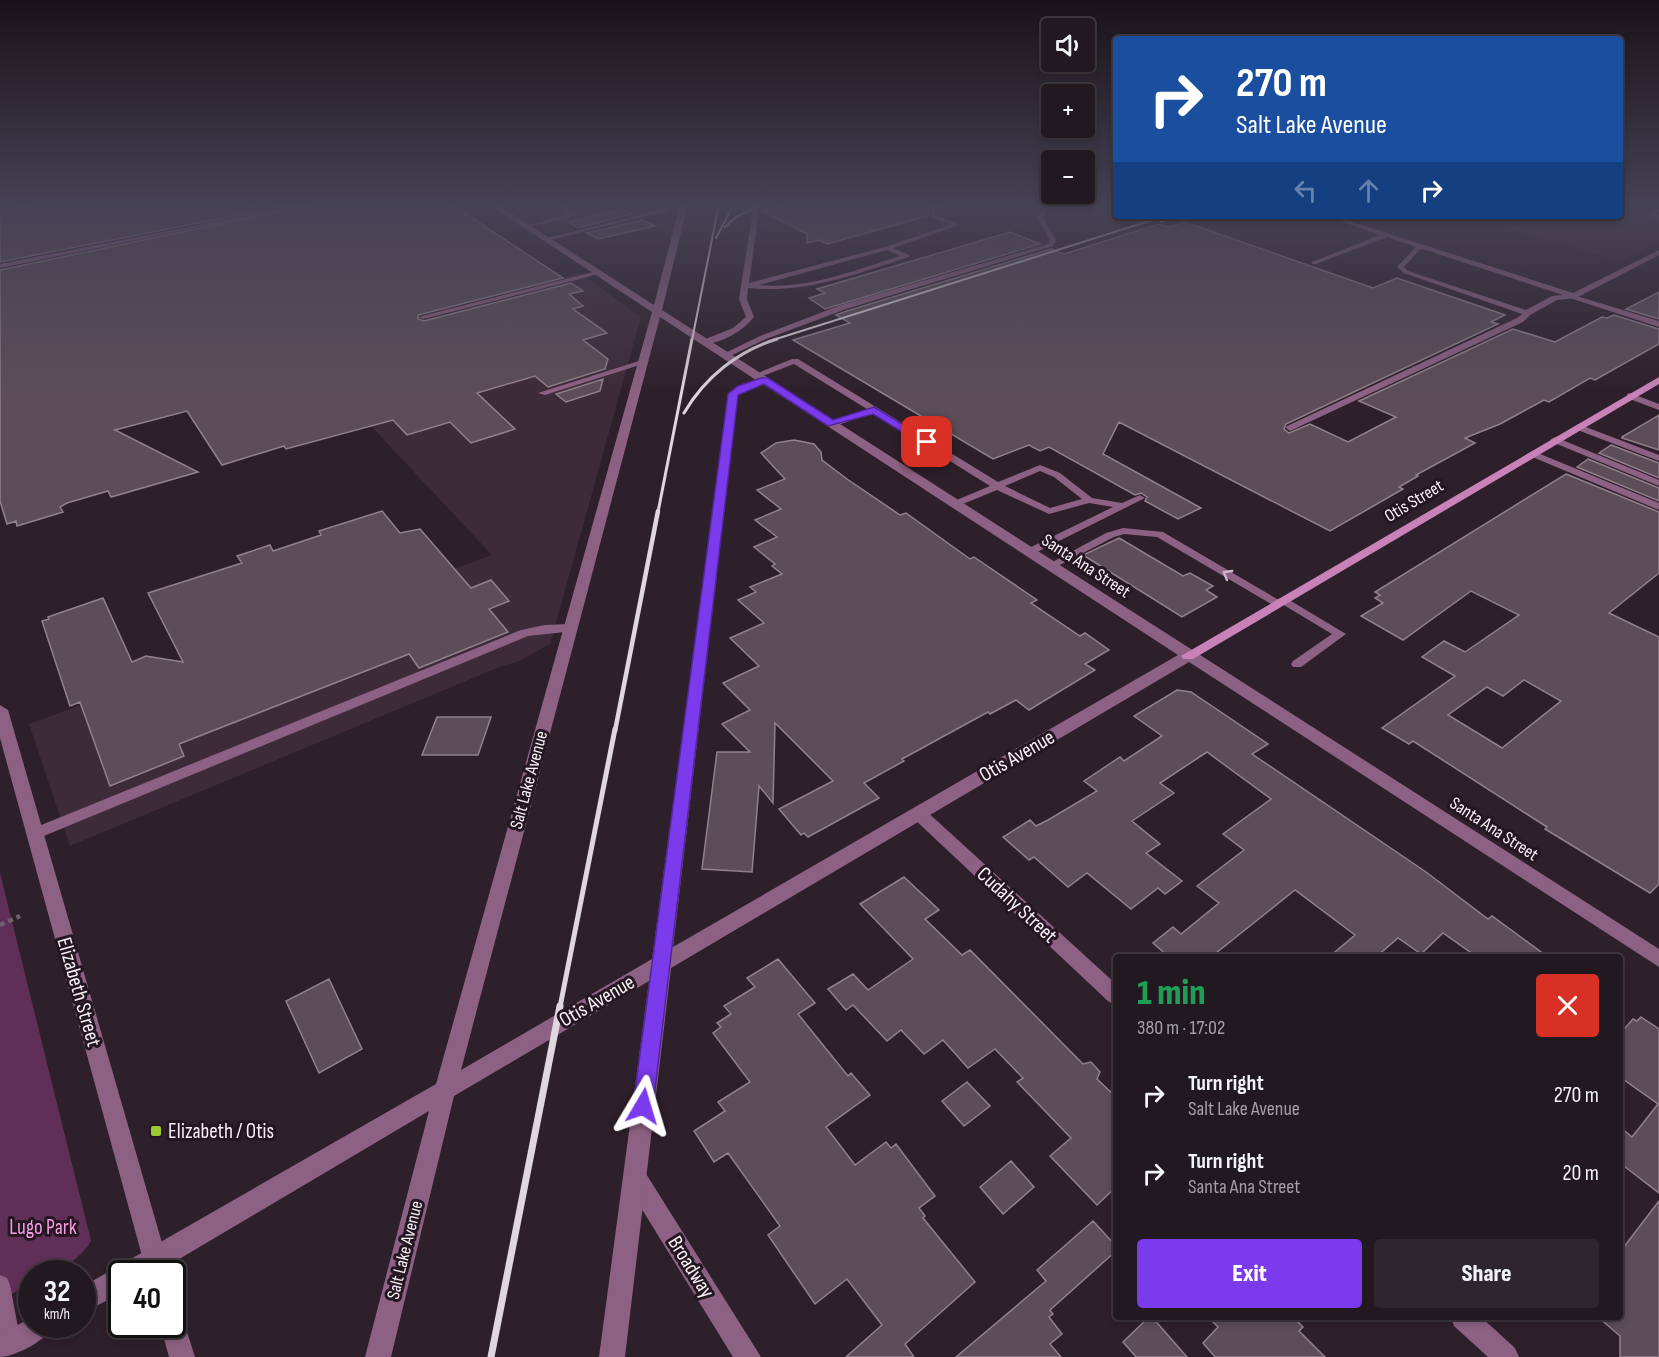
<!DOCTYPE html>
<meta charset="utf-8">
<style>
:root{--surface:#221820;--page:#2e252d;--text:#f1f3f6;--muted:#a2a0a5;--line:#3f373e;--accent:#7c3aed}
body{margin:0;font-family:"Sofia Sans Condensed",sans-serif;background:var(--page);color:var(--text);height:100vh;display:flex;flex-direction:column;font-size:22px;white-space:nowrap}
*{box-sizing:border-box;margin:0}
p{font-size:20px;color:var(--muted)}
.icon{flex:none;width:33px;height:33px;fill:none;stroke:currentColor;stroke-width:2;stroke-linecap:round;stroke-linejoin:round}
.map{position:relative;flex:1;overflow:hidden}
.sheet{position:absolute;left:1113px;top:954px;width:510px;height:366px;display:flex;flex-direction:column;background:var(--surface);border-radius:6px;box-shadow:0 3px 9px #0003,0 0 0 2px var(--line)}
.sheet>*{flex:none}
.banner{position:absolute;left:1113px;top:36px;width:510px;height:183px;border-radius:6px;box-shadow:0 3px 9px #0003,0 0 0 2px var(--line);background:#1a4fa0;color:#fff;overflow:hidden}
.buttons{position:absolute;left:1041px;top:18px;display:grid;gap:12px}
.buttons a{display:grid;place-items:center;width:54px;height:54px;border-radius:6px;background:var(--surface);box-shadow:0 3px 9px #0003,0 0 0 2px var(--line);font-size:30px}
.speed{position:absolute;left:18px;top:1260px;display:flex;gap:12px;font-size:30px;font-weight:700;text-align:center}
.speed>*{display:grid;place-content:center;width:78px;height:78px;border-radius:50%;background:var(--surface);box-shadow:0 3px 9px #0003,0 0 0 2px var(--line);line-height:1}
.speed small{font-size:15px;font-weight:400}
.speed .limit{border:3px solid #111;border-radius:9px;background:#fff;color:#111}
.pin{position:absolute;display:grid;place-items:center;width:51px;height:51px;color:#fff;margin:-26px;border-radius:12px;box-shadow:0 3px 9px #0006}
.me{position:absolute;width:66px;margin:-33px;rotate:7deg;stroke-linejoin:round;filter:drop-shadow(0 0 4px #0008)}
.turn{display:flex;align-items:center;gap:21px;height:126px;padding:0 24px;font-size:27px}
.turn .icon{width:78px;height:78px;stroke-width:2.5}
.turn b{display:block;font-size:42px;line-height:51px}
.lanes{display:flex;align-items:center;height:57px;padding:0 24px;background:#0003;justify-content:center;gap:30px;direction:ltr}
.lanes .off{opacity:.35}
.round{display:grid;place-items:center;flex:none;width:63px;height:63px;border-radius:6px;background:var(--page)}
.headline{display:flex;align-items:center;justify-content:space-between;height:102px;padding:0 24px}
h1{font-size:36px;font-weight:800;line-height:45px;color:#1e9e55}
.button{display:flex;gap:12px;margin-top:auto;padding:12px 24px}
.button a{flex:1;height:69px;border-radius:6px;background:var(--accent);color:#fff;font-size:24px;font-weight:800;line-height:69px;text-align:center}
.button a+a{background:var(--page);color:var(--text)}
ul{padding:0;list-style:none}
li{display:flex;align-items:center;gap:18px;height:78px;padding:0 24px}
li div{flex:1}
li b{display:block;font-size:22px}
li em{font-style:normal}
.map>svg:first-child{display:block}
.built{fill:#3e2b39}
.green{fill:#602f57}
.building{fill:#5c4d58;stroke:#92818d;stroke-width:1.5;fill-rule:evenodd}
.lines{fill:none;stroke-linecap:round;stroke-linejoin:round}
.path{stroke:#6e616b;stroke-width:4.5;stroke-dasharray:5 4;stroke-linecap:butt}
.service{fill:#8d6183;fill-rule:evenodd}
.minor{fill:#8d6183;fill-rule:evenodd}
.tertiary{fill:#8d6183;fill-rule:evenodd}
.secondary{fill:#c882b8;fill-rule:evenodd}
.rail-far4{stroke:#e0d6dd;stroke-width:2}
.rail-far3{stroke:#e0d6dd;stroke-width:3}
.rail-far2{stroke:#e0d6dd;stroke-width:4.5}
.rail-far1{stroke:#e0d6dd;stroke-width:5}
.rail{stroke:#e0d6dd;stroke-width:7}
.oneway{stroke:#ceb7c9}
.route{fill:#7c3aed;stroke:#51269a;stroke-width:1.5}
.poi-dot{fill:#9dca30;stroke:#241721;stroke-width:2}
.labels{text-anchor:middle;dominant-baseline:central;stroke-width:6;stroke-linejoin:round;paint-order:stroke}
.street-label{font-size:18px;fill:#faf0f7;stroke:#241721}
.near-street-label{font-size:21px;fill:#faf0f7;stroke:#241721}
.near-poi-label{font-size:21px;fill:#faf0f7;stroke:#241721;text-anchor:start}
.near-park-label{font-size:21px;fill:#f59de2;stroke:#241721}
</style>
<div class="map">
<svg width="1659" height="1357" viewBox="0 0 1659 1357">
<rect width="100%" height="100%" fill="#2e202b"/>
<path class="built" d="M525 204H647L558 224Z
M1620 204H1659V242L1619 261 1467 216H1620Z
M580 273 641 317 550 644 519 661 497 668 70 846 29 724 492 555 295 345Z"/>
<path class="green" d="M0 873 91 1241C79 1262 55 1273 32 1274L31 1283 0 1301Z"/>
<path class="building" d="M39 204H295L0 262V211Z
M316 204H451L563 278 418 315V319L424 321 571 283 583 291 569 294 583 306 573 309 607 333 583 340 608 359 605 369 548 387 535 376 477 393 515 429 471 443 450 422 407 435 393 420 286 449 284 446 222 465 187 411 115 430 198 472 111 497 108 491 67 503 60 507 63 512 17 526 16 521 7 524 0 501V270Z
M793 204H940L930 205 928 216 827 244 819 240 807 243V234L762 211Z
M623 209 632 214 578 228 569 222Z
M642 220 655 226 598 239 587 233Z
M1185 222 1373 288 1397 278 1505 315 1491 322 1498 324 1286 424 1284 429 1289 433 1310 424 1348 442 1396 417 1359 401 1513 329 1555 342 1602 317 1607 318 1614 315 1659 329V344L1595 380 1590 378 1549 402 1544 400 1500 424 1465 438 1475 443 1416 475 1418 476 1399 487 1403 489 1330 531 1119 422 1103 454 1201 508 1178 519 1145 501 1147 497 1141 493 1135 495 1049 447 1040 451 1029 445 993 459 793 340 850 323 836 315 847 311 1051 249 1064 254 1159 224 1170 227Z
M1010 232 1040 244 825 309 809 298 825 293 817 289Z
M1659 292V319L1626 309Z
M603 379 600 391 566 402 556 394Z
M1659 415V450L1622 438V437Z
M794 440 814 444 821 452 822 460 847 479 900 515 906 513 970 559 974 557 1037 600 1031 603 1080 636 1085 633 1109 650 1085 664 1095 670 1029 710 1016 700 990 714 988 712 902 759 904 761 864 783 879 798 808 837 804 833 801 835 779 809 833 781 775 723 773 803 759 786 752 872 702 869 717 752H750L722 724 750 710 723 683 759 666 730 638 764 623 738 600 756 592 750 587 782 574 772 566 775 564 754 547 777 537 755 520 781 509 757 490 785 479 761 453 776 443Z
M1611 445 1659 463V478L1599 453Z
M1588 459 1659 488V501L1577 467Z
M1566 474 1659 512V573L1609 613 1659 637V884L1650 893 1545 829 1547 827 1413 741 1409 744 1382 728 1455 676 1422 657 1444 641 1465 652 1519 615 1471 591 1403 640 1361 616 1383 603 1375 598 1380 595 1375 592ZM1524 680 1561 701 1502 748 1448 715 1487 687 1503 696Z
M382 511 400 533 420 529 471 588 491 580 509 601 489 609 508 632 419 668 409 654 179 744 184 756 110 786 80 702 70 706 42 621 49 619 48 617 103 598 132 662 146 656 183 662 148 593 242 563 237 556 270 545 273 551 321 535 319 531Z
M1119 538 1183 576 1190 573 1213 586 1206 590 1217 597 1182 617 1083 555Z
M1177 690 1191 692 1268 744 1252 754 1426 872 1488 919 1492 916 1548 957H1477L1443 933 1421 954 1398 938 1376 957H1329L1355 935 1295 890 1211 957H1169L1153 943 1173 927 1181 934 1219 903 1197 886 1244 850 1223 834 1271 799 1207 752 1160 783 1174 793 1132 821 1160 844 1146 853 1182 881 1165 894 1158 888 1131 909 1087 873 1068 887 1034 857 1029 860 1003 837 1030 820 1036 826 1048 820 1097 791 1084 781 1120 757 1124 761 1162 736 1134 716Z
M437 717H491L478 755H422Z
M904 877 939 910 925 919 962 955 970 950 1083 1064 1091 1062 1100 1072 1097 1079 1116 1097V1187L1097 1205 1050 1156 1071 1138 1017 1082 1023 1078 995 1049 968 1068 943 1040 924 1054 901 1030 887 1041 853 1005 846 1010 828 989 853 974 868 990 913 959 860 904Z
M778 959 815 1003 798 1014 848 1076 851 1073 870 1095 826 1127 855 1165 886 1142 891 1148 896 1144 935 1196 919 1208 925 1216 923 1218 975 1282 905 1344 914 1357H846L882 1325 847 1279 815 1304 768 1235 780 1226 728 1153 714 1162 694 1131 725 1111 718 1102 750 1082 713 1033 721 1027 717 1023 731 1014 724 1006 755 987 747 978Z
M329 979 362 1049 319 1073 286 1001Z
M1641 1017 1659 1029V1193L1620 1163V1127L1632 1137 1658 1104 1620 1077V1034L1633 1019 1637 1021Z
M967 1082 990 1106 964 1126 942 1101Z
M1011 1161 1034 1187 1003 1214 980 1187Z
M1659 1201V1357H1620V1336L1598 1317H1620V1252Z
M1093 1221 1116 1246V1251L1050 1310 1053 1314 1049 1317 1062 1334 1050 1344 1061 1357H956L1046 1281 1037 1270Z
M1149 1317H1152L1187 1357H1136L1123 1342Z
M1208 1317H1293L1303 1327 1299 1331 1325 1357H1215L1203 1343 1218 1327Z"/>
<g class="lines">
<path class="path" d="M0 925 20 916"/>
<path class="service" d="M304 204H314L0 268V264Z
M553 204H560L579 215 525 228V226L570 214Z
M754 204H760L749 283 885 247 950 225 930 216 932 207 953 204 937 209 935 214 959 225 893 248 909 255V257C856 274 805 294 748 288L747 299 754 317C743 331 721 344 703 344V340L733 328 746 317 739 299ZM887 250 900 256C855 270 807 290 759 285Z
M1060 204H1069L1048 210 1043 218 1056 240 1053 246 846 309 766 339 728 357 721 355 760 336 841 305 1048 244 1050 240 1037 218 1044 208Z
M666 208 668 209V211L546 241 543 239Z
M1659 208V212L1656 214 1659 215V219L1647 214Z
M1325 216H1334L1573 293 1659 250V255L1576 298 1557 300 1530 315 1523 322 1290 431 1286 428 1287 426 1517 318 1522 314 1404 273 1397 267 1416 247 1387 237 1316 264H1312V262L1380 235ZM1423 249 1563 295 1552 296 1526 310 1408 271 1404 267 1419 250Z
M597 271 599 272V274L423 319 419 317Z
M792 359H798L998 482 1040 465 1060 473 1092 498 1122 503 1140 495 1145 498 1033 554H1025L1024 552 1025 550 1113 507 1089 503 1049 514 997 490 958 506H952V502L990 486 873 413 835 426H829V422L867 409 794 364 760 377 753 375ZM1040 471 1054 477 1082 499 1050 508 1005 486Z
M639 361 646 363 545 395 538 393Z
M1630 393 1659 404V410L1627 398V394Z
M1578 424 1659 455V461L1575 429 1574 427Z
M1555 437 1659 480V486L1552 442 1550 440Z
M1533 451 1659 503V510L1530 456 1528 454Z
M1123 528 1163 532 1277 599 1286 598 1346 634 1301 667H1293L1291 664 1293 661 1332 634 1282 604 1273 605 1157 537 1124 534 1114 537 1054 568 1050 569 1045 566 1106 533Z
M570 624 574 625 576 628 574 631 528 636 39 838 34 839 29 838 27 834 29 830 521 630 545 625Z
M0 1275 7 1278 10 1285 21 1343 18 1350 11 1353 4 1350 0 1338Z"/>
<path class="minor" d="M1570 294 1659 321V327L1570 298Z
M0 705 8 710 171 1274H147L0 738Z
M918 807 924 809 1116 984V1005L1109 1002 912 817 909 813 912 809Z
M635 1166 643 1169 761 1357H733L627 1185 624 1177 627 1169Z
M172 1310 181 1313 195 1357H169L160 1324H172Z
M1451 1317H1481L1515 1348 1519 1357H1488L1454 1326Z"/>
<path class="tertiary" d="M488 204H497L654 305 680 204H688L662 310 1659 949V967L1189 662 671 968 625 1357H599L649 981 454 1096 391 1357H365L429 1111 154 1274H122V1293L82 1313V1287L436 1084 652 312ZM660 317 756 380 737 386 728 394 652 959 461 1070ZM763 384 1178 655 673 947 738 395Z
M32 1317V1324H55C49 1339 15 1357 0 1357V1335Z"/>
<path class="secondary" d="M1659 377V384L1193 659H1183L1181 656Z"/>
<path class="rail-far4" d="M1161 222 1180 216
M725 227 736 217 763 204
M716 238 734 204
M692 340 719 204
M773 340 1165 216"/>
<path class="rail-far3" d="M684 413C705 377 738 351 777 339
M658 512 692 339"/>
<path class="rail-far2" d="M615 731 658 511"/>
<path class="rail-far1" d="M560 1007 615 729"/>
<path class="rail" d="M491 1357 560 1006"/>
</g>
<defs><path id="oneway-chevron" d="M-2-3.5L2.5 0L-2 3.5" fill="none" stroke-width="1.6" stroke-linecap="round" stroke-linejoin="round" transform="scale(1.5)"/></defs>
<use class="oneway" href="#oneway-chevron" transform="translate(1227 574) rotate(-150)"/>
<linearGradient id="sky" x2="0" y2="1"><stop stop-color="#191218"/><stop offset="0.52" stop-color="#464255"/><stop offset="1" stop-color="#464255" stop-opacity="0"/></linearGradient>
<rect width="1659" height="394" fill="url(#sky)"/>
<path class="route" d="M761 378H768L833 420 874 407 932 442 923 445 873 414 828 426 764 384 738 395 653 1106 650 1112 643 1115 636 1112 633 1106 728 394 738 386Z"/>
<rect class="poi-dot" x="150" y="1125" width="12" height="12" rx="3"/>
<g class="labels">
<g class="street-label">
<text transform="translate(1414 501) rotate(-31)">Otis Street</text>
<text transform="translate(1086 566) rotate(33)">Santa Ana Street</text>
<text transform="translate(529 780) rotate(-75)">Salt Lake Avenue</text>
<text transform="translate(1494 829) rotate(33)">Santa Ana Street</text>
<text transform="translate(405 1250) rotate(-76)">Salt Lake Avenue</text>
</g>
<g class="near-street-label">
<text transform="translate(1017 756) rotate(-30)">Otis Avenue</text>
<text transform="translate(1017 905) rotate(43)">Cudahy Street</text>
<text transform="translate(79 992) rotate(74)">Elizabeth Street</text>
<text transform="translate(597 1001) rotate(-30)">Otis Avenue</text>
<text transform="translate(691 1267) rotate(58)">Broadway</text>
</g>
<g class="near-poi-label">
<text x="168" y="1131">Elizabeth / Otis</text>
</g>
<g class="near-park-label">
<text x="43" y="1227">Lugo Park</text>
</g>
</g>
</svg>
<div class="buttons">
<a><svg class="icon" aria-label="sound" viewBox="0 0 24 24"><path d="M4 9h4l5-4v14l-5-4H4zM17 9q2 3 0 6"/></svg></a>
<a>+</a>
<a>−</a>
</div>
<div class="speed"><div>32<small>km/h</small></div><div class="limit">40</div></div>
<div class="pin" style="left:927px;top:442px;background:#d93025"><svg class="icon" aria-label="arrive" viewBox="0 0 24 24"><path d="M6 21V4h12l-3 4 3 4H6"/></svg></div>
<svg class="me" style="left:643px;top:1106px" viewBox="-20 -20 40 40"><path d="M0-17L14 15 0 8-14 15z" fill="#7c3aed" stroke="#fff" stroke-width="4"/></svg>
<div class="banner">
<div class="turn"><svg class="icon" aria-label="right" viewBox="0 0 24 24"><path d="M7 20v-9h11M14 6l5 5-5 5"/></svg><div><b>270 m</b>Salt Lake Avenue</div></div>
<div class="lanes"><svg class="icon off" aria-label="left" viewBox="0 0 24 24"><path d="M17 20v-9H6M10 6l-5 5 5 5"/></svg><svg class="icon off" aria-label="ahead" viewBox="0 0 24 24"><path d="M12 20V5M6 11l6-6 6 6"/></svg><svg class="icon" aria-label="right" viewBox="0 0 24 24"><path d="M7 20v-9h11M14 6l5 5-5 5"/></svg></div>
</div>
<section class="sheet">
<div class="headline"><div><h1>1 min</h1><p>380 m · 17:02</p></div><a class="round" style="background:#d93025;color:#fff"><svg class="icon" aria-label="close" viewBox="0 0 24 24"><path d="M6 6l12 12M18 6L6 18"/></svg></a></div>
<ul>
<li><svg class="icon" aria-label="right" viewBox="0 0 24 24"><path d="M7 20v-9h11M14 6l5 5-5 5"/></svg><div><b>Turn right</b><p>Salt Lake Avenue</p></div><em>270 m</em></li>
<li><svg class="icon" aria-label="right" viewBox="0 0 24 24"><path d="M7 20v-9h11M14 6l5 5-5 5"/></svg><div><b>Turn right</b><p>Santa Ana Street</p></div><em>20 m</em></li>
</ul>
<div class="button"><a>Exit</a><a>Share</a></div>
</section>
</div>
